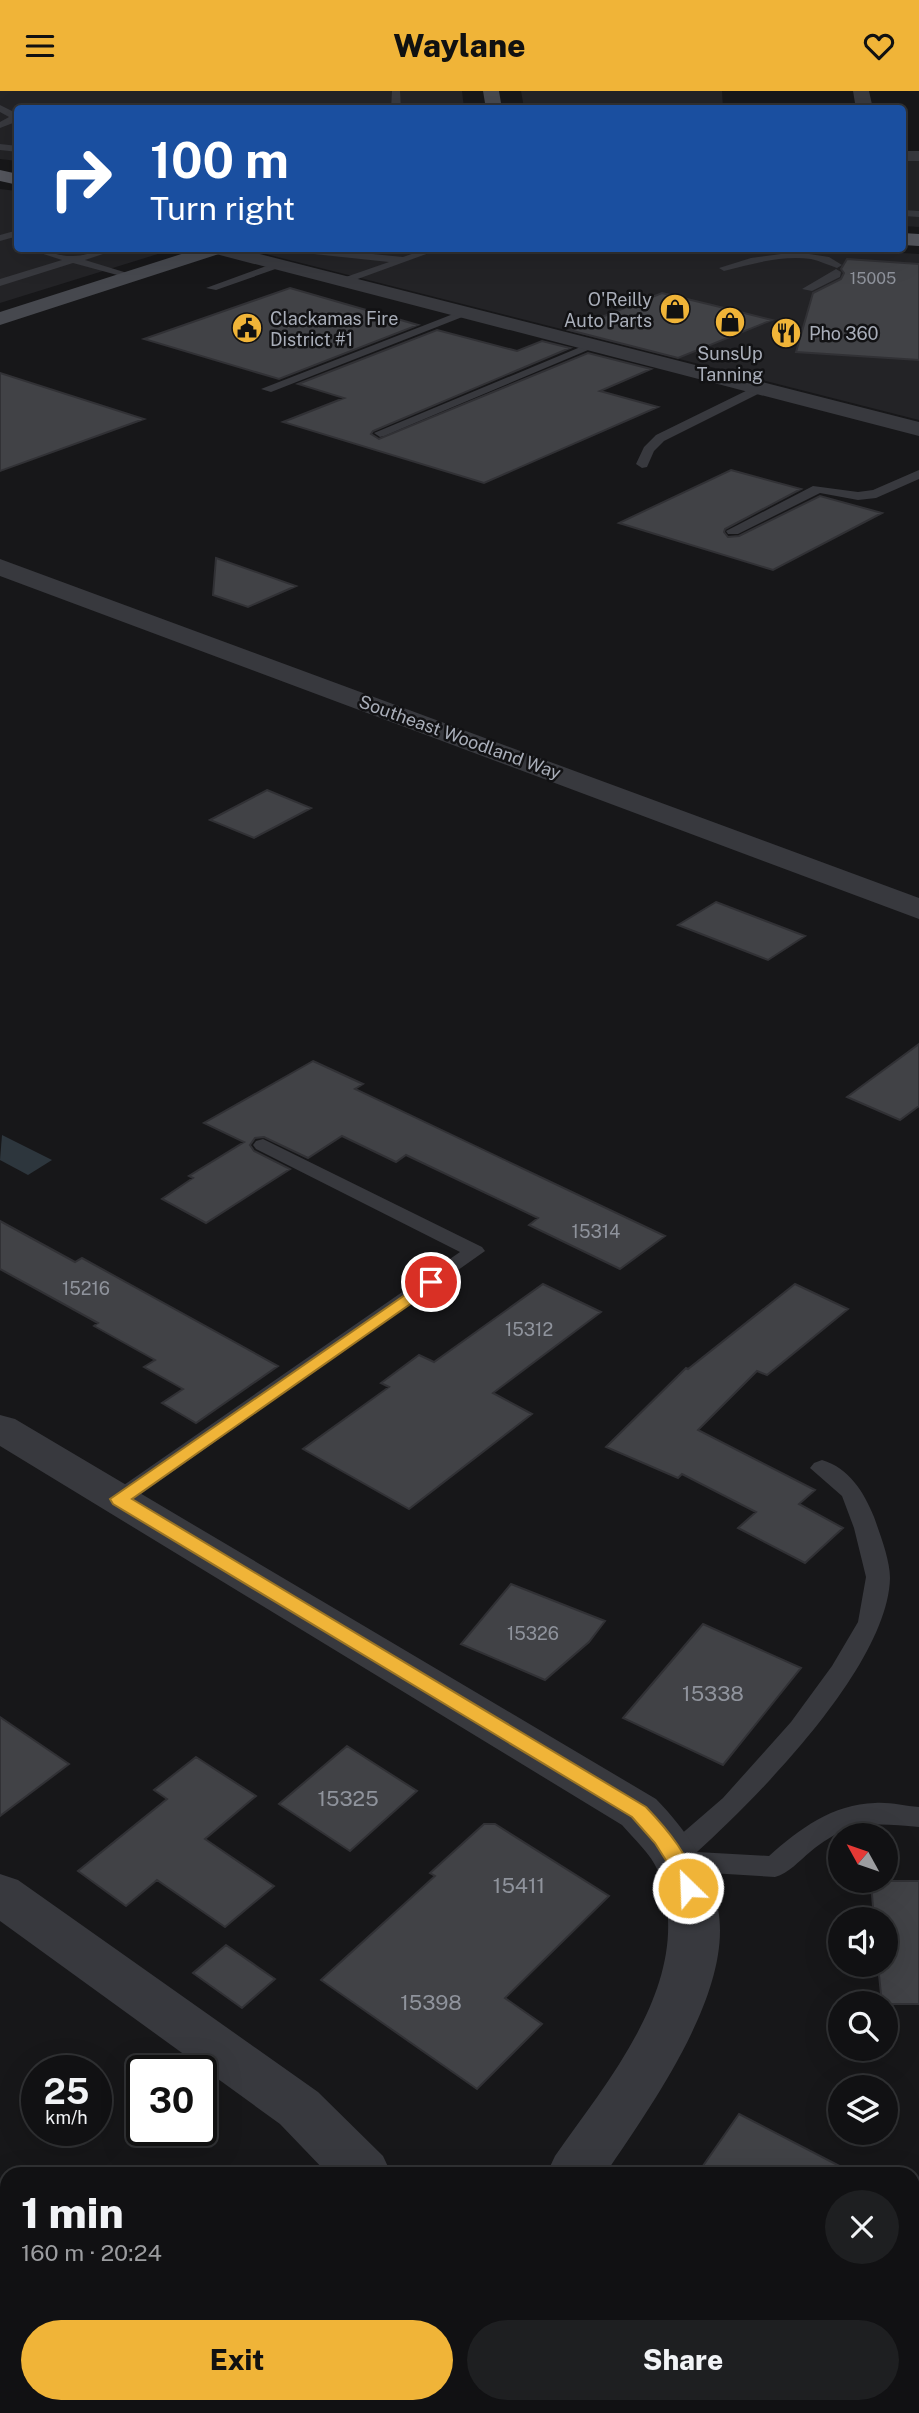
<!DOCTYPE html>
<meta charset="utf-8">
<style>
:root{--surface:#111113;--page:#1e1f21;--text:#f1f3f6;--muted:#9c9da0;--line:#303133;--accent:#f0b438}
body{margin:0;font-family:"Public Sans",sans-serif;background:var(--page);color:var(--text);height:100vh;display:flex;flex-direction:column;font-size:26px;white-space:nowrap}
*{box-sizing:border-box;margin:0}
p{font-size:23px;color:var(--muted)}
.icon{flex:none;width:38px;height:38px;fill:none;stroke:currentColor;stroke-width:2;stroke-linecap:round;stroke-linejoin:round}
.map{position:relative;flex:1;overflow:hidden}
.panel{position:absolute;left:0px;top:2076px;width:920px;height:247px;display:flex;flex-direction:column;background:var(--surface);border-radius:21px 21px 0 0;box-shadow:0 7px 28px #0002,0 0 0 2px var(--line)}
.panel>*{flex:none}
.banner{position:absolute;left:14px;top:14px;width:892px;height:147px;border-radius:7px;box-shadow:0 7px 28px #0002,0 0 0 2px var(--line);background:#1a4fa0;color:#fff;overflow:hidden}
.needle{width:46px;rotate:310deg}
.fabs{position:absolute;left:828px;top:1732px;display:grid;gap:14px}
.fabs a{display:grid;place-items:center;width:70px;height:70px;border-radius:50%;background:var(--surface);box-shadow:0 7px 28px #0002,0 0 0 2px var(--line);font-size:35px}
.speed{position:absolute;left:21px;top:1964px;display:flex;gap:14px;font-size:35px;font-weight:700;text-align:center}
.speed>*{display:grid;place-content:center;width:91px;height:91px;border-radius:50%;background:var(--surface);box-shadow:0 7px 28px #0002,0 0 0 2px var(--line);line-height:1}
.speed small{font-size:18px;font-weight:400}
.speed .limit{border:4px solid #111;border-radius:10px;background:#fff;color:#111}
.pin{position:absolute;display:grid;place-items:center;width:60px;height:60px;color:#fff;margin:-30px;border:4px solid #fff;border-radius:50%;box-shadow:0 2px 7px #0007}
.me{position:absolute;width:77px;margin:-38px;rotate:336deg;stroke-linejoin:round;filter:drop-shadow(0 0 5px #0008)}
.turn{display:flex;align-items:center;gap:24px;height:147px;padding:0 21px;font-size:32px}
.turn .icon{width:91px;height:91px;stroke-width:2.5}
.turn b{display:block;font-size:49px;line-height:60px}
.round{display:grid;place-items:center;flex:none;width:74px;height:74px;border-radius:37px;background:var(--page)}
.summary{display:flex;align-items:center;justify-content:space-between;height:119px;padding:0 21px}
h1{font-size:42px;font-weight:800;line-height:52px}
.button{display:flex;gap:14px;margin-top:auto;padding:14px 21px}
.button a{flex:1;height:80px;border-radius:42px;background:var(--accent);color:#111;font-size:28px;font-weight:800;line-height:80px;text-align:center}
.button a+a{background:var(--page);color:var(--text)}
header{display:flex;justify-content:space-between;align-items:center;height:91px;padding:0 21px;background:var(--accent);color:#111;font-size:32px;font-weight:800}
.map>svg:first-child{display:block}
.built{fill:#232326}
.water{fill:#2d363d}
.building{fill:#414246;stroke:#313135;stroke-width:2}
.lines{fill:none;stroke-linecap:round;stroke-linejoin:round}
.lane{fill:#38393e;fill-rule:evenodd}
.street{fill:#38393e;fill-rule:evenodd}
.secondary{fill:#46484e;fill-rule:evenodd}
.primary{fill:#54565d;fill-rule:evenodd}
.route{fill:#f0b438;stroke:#9c7524;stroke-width:2}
.labels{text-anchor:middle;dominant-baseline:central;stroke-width:5;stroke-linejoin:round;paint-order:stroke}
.far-number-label{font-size:16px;fill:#8f939c}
.far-poi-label{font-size:18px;fill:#a9aeb9;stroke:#121214;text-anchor:start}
.far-street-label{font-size:18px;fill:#a9aeb9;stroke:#121214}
.number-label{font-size:18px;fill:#8f939c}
.near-number-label{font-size:21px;fill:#8f939c}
</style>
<header><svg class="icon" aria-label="menu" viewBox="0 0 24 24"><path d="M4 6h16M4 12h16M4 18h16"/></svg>Waylane<svg class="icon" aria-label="heart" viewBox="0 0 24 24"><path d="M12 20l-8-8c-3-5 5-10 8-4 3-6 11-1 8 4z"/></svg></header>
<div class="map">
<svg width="919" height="2322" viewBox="0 0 919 2322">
<rect width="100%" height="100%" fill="#171719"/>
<path class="built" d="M0 0H462L464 17 18 18 17 70 0 68Z
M521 0H722L723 17H524Z
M903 70H919V136L903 135Z
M0 98 17 100 18 158H174L0 212Z
M246 158H836L919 163V329Z"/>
<path class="water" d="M2 1044 52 1069 28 1084 0 1069Z"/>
<path class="building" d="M847 168 919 173V269L796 261 813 202 841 188 844 182 841 178Z
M290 197 418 234 279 288 144 248Z
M662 202 712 214 772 229 678 267 569 239Z
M437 239 517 260 542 250 570 257 373 340 371 343 379 348 588 262 651 278 600 300 658 316 484 392 283 331 344 307 298 293Z
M0 282 144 328 0 380Z
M731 379 801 398 725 438 724 441 728 446 739 445 820 405 882 422 773 479 619 432Z
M216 467 296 495 248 516 213 504Z
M267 699 311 717 254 747 210 729Z
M716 811 805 845 768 869 678 834Z
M919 953V1015L900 1029 847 1006Z
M313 970 363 993 355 998 665 1145 620 1178 529 1134 538 1127 406 1064 396 1071 342 1045 308 1067 264 1046 255 1047 250 1054 254 1060 290 1078 206 1132 162 1108 193 1087 189 1085 244 1051 204 1032Z
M0 1130 75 1171 82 1167 278 1275 196 1332 162 1312 183 1298 144 1276 155 1269 94 1235 98 1232 0 1178Z
M543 1193 601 1221 493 1302 532 1323 409 1418 303 1358 389 1296 381 1292 419 1264 434 1271Z
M795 1193 848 1218 767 1284 757 1280 698 1339 815 1399 799 1413 843 1437 805 1472 738 1437 756 1421 682 1383 678 1387 606 1356 686 1277 688 1278Z
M511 1493 605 1530 589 1551 545 1589 461 1553Z
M703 1533 801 1577 723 1674 623 1627Z
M0 1626 69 1673 0 1725Z
M347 1655 417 1700 350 1760 279 1713Z
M196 1666 256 1705 205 1748 274 1795 225 1836 157 1789 126 1815 78 1780 167 1708 154 1699Z
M484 1733H495L609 1805 505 1907 542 1933 477 1998 321 1889 435 1785 430 1782Z
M871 1790H919V1913H882L878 1874H886V1829H874Z
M226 1854 275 1888 242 1917 193 1882Z
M739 2023 853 2082H698Z"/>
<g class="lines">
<path class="lane" d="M392 0H400L401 18H391Z
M0 14 18 23 13 32 0 37V31L9 26 0 21Z
M0 53 18 55V61L0 59Z
M903 119 919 120V126L903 125Z
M18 139V145L0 150V144Z
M28 158C44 157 58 166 73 165 87 165 99 158 113 158L112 160 85 169 137 185 132 188 73 172 0 195V188L62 169Z
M290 158H322L403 166 426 158H440L344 193 340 192V188L389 171 295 161Z
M796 161 829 166 842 174 837 177C828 174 820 170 811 168 782 164 752 173 724 180L719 177 751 167Z
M280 170 285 173 284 175 216 199 206 197Z
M836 178 841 181 840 186 812 200 802 198Z
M466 218 472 221 470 223 271 301 261 298Z
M590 252 600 254 384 345 380 346 374 342Z
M760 293 764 294V300L664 350 654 360 647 376 642 377 636 373 644 356 656 344Z
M919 379V388L876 407 858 409 820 402 738 443H728L726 440 813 395 858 401 873 399Z
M263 1048 482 1156 485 1160 127 1413 119 1416 111 1413 107 1408 111 1403 460 1161 256 1058 253 1054 256 1050Z
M822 1369C849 1377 864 1401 874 1426 880 1443 890 1469 890 1487 888 1574 759 1705 697 1761L769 1765C799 1738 833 1713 875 1712 890 1711 904 1715 919 1716V1736C872 1732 849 1729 810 1761 799 1770 789 1782 775 1786L677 1780 667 1777 660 1765 664 1758 723 1707 791 1631 832 1575 858 1531 866 1486 854 1437 842 1405 810 1377 814 1372Z"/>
<path class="street" d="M853 0H869L873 18H856Z
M903 60H919V70H903Z
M209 158H240L919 331V345L212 162Z
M0 468 919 807V828L0 485Z
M0 1324 15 1328 656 1708C687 1740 710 1774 718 1818 734 1901 650 2016 606 2082H547L555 2065C611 1985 698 1885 658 1780 651 1763 634 1748 622 1734L0 1355Z
M0 1783 18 1789 318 2001 383 2065 391 2082H327L280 2033 0 1830Z
M388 2315H449L446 2322H385Z"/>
<path class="secondary" d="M483 0H499L502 18H486Z
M197 158H225L222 162 0 234V221Z"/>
<path class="primary" d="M0 79 18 83V94L0 90Z
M903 142 919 143V155L903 154Z"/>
</g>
<path class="route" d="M431 1186 436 1188 439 1191 436 1195 132 1408 646 1716C669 1740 689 1765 699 1797L696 1803 688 1806 681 1803 674 1782 655 1752 632 1726 113 1413 110 1408Z"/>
<defs>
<g id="shop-disc" transform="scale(1.575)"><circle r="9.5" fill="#f0b438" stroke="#121214"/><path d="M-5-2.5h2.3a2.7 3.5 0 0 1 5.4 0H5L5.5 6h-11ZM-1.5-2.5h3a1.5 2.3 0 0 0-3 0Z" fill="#111"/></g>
<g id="civic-disc" transform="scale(1.575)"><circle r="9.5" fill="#f0b438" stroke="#121214"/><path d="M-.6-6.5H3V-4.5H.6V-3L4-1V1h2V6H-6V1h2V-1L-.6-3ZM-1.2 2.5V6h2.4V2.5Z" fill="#111"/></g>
<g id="restaurant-disc" transform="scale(1.575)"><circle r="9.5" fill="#f0b438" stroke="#121214"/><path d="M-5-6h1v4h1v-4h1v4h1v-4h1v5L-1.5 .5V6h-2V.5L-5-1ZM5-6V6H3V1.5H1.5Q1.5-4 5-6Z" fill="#111"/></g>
</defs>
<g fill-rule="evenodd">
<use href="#shop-disc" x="675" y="218"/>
<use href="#shop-disc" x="730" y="231"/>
<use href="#civic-disc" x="247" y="237"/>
<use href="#restaurant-disc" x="786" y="242"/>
</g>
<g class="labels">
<g class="far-number-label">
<text x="873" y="187">15005</text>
</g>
<g class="far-poi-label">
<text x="652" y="208" text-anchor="end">O'Reilly<tspan x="652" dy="21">Auto Parts</tspan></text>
<text x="270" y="227">Clackamas Fire<tspan x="270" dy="21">District #1</tspan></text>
<text x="809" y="242">Pho 360</text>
<text x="730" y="262" text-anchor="middle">SunsUp<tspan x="730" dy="21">Tanning</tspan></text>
</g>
<g class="far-street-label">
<text transform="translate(460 646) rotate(20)">Southeast Woodland Way</text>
</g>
<g class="number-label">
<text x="596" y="1140">15314</text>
<text x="86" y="1197">15216</text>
<text x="529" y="1238">15312</text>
<text x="533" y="1542">15326</text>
</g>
<g class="near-number-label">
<text x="713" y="1602">15338</text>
<text x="348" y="1707">15325</text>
<text x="519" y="1794">15411</text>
<text x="431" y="1911">15398</text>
</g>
</g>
</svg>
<div class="fabs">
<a><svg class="needle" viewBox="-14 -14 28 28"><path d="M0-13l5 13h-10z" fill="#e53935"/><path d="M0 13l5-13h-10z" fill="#9c9da0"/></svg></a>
<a><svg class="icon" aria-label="sound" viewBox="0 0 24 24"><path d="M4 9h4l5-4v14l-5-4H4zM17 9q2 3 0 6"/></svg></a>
<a><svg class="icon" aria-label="search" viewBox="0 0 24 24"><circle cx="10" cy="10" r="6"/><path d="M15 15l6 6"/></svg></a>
<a><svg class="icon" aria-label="layers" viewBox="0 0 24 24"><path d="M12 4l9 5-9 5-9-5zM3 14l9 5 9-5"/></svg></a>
</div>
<div class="speed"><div>25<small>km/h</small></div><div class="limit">30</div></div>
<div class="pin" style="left:431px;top:1191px;background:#d93025"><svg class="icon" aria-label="arrive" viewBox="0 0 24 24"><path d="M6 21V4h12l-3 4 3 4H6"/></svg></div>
<svg class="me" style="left:688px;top:1797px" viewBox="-20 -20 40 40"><circle r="17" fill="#f0b438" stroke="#fff" stroke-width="3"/><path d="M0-11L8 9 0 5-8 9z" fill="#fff"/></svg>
<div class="banner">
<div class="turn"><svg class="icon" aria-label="right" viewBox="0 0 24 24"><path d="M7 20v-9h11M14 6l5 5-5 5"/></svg><div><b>100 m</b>Turn right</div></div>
</div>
<section class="panel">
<div class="summary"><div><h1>1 min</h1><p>160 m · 20:24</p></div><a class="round"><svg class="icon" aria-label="close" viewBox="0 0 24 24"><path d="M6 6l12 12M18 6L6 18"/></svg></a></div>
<div class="button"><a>Exit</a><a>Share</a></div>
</section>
</div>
